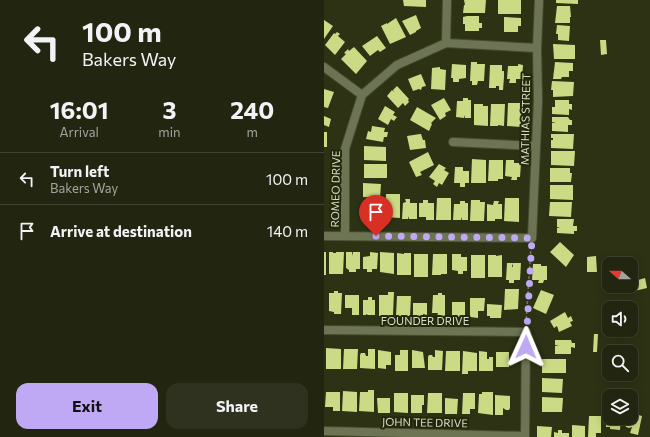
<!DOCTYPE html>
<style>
:root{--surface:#222610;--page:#2e321e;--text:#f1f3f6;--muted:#a2a59f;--line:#3f4330;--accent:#bfa9f4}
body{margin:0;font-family:Commissioner,sans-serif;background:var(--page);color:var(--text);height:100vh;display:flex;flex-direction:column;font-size:15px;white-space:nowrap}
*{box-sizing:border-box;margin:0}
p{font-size:13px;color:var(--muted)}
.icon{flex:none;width:22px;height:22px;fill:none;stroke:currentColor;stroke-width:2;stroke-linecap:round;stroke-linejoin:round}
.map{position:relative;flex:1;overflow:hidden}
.sheet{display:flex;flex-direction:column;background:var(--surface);width:324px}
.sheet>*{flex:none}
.guide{background:#222610;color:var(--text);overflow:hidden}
.needle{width:26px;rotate:291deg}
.buttons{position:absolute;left:278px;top:257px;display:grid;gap:8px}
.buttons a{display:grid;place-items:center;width:36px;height:36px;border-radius:8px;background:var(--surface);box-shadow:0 2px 10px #0003,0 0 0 1px var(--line);font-size:20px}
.pin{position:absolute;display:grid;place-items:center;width:34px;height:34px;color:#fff;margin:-41px -17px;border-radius:50% 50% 50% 0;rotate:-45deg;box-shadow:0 0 4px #0007}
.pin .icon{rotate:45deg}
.me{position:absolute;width:44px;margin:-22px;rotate:1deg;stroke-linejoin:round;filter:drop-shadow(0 0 3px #0008)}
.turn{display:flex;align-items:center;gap:14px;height:84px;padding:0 16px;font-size:18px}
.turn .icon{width:52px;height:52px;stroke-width:2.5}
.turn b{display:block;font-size:28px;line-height:34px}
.eta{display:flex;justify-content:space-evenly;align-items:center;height:68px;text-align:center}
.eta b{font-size:24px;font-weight:700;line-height:28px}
.cta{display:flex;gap:8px;margin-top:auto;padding:8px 16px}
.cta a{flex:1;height:46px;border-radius:12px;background:var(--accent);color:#111;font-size:16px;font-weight:700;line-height:46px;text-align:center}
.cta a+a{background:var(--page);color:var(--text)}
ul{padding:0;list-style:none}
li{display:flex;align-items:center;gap:12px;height:52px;padding:0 16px;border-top:1px solid var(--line)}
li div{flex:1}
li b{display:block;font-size:15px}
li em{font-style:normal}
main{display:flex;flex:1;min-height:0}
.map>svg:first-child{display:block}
.building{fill:#cbda84}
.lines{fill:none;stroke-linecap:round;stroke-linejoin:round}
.street-casing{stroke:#484d32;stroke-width:10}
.path{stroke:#72765e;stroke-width:1.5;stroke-dasharray:3 2;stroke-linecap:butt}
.street{stroke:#6d7453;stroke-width:8}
.route{stroke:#bfa9f4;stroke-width:7;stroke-dasharray:0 12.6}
.labels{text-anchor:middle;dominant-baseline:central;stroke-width:4;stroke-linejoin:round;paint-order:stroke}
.street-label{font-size:11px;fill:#d7dbca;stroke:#23280b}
</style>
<main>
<section class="sheet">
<div class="guide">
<div class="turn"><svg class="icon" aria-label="left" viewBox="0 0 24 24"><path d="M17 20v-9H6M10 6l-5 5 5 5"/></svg><div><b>100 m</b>Bakers Way</div></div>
</div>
<div class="eta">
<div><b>16:01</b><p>Arrival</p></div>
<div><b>3</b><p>min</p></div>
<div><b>240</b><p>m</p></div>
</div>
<ul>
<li><svg class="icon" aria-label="left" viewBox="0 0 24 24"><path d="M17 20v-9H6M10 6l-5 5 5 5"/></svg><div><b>Turn left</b><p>Bakers Way</p></div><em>100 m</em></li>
<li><svg class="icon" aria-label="arrive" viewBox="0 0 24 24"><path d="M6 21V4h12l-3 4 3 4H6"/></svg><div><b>Arrive at destination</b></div><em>140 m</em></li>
</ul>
<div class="cta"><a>Exit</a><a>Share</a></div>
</section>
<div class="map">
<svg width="326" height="437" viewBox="0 0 326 437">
<rect width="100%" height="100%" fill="#2d3215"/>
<path class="building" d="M79 0H102V7L80 6Z
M140 0H162L161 13H139L140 5H141Z
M174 0H197V14H174Z
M232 0H254V4L232 3Z
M233 6H246L247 17H246V23H231Z
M92 15 97 28 92 31V32L86 35 78 21Z
M143 16H155V23H158V28H155V31H141V24H139V17Z
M180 17 197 18V26H194V32H180Z
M72 18 82 37 66 44 57 26 63 23V24Z
M0 20 9 26 0 39Z
M233 25 246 26 245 41 234 40V34H232Z
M13 32 16 34 14 36 21 42 11 55 1 45 10 33 11 34Z
M53 36 62 48 56 52 54 50 46 56 38 46Z
M276 40H282L283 54 277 55Z
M229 44 251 45V59H230Z
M30 47 43 61 32 74 17 59 22 54 20 53 24 49 25 51Z
M147 62H153V64H161L160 81H154L153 85H148V81H146Z
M231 62 249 63V71H245V77H238L237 79H229Z
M128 64 142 65V78L135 79V82H129V78H127Z
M194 64 199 65 198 79H192V83H185L186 79H183L184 66H194Z
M166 65H178V71H180V77L179 90H175V86H172V88H165Z
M116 67V69L122 70 121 90 107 89 108 68Z
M97 74 102 86 98 87 97 90 95 89 89 91 84 79Z
M228 81 250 82 249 96 229 97V90H227Z
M73 86 85 99 84 100 85 102 81 106 79 103 74 108 63 96 68 90 70 92 69 90Z
M0 89 10 92 4 108 0 107Z
M120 98 127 110 121 113 122 116 116 120 107 105Z
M139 98H144V100H147V118H141V115L140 118 132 117 133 101H139Z
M231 100H245V104H248V110L245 109V115L228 114V107H231Z
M184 103H198L197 127 183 126Z
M150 104H159V106H164V126L150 125Z
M167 104H181L180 126 174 125V126H166Z
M61 106 71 112 69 115 73 117 70 121 67 119 64 125 54 119Z
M93 107 112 118 107 123 108 124 105 131 86 120Z
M0 116 7 119 5 127 0 125Z
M228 117H244L246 120H248V125H244V132L228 131V123L232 122H228Z
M48 126 61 128 60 132H64L63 137H60L59 142 42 139 44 131 47 132Z
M0 132H3V147H0Z
M96 134H97L99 140H101L102 148 86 150 83 136Z
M227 134H250L249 149 227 148V140H229V138H227Z
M40 146 62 147V161L40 160Z
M227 151H251L250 166 227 165Z
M104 152 110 165 96 172 98 175 92 177 85 162Z
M148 159 162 160V183H147Z
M165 160H179V179H174V181H164Z
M182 160H190V163H197L196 177H193V180H187L188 177 181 176Z
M40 164H63V178H40Z
M115 164 122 168 120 170 125 173 118 185 115 183 113 187 109 184 111 181 105 177Z
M131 167H139V171H145V183H141V187H136V183H130Z
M226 168H246V173H248L247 182H226Z
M39 183 57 184 56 198 39 197V189H43H39Z
M226 185H249V200L226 199Z
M62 194H76V218L61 217Z
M113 198H127V220H112Z
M181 198H195V222L180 221Z
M81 199H86V203H93V219H85V216L84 219H78L79 203 82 202Z
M99 200H104V203H110V220H102V217H95V203H99Z
M147 200H156V202H161L160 221H146Z
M136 201H141V203H144V220H138L137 217V220H129L130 204H136Z
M170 201H175L174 204H178V219H171V221H163V204L169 205Z
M226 202H248L247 217 225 216Z
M39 203H55V217H39V211H41H39Z
M233 219H250L249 226H253V231H250V234L233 233V228L236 227H233Z
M236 242 250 255 242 267 226 252Z
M0 252H2V275H0Z
M5 252H9V253H12V252H20L19 274H5Z
M22 252H28V256L29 252H36V269H32V272H25V270L22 268Z
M46 252 54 253 53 269H48V272H43V269H39V257L46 256Z
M56 252 70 253V274L56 272Z
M73 253 80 254V253H87V275H73Z
M90 254H104V277H90Z
M109 254H123V274H117V275H108Z
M128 254H137V257H143V271H139V274H134V271L128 270Z
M147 255H161V278H147Z
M164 255H172V256L178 255V277H164Z
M272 256 273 272H263V257Z
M183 263H189L188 267H189V263H197L196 280H190V283H185V280H182Z
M209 264H217V266H223V280H220L219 283H214L215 280H208Z
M307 264H310L314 280 321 278 323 288 302 293 301 286H307Z
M181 289H195L194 309 180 310Z
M217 290 230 295 222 314 209 308Z
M10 291H14V293H18L17 314H10V312L5 311V293H10Z
M64 292H70L69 315 55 316V295H64Z
M114 293H118V295H121V316H113L114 313H108L109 295H114Z
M21 295H35V315H28V308H21Z
M73 296H87L86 316H72Z
M44 297H48V300H51V315H44L42 314V315H39V300H44Z
M146 298H161L160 311H154V318L146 317Z
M128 302H141V317H128Z
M89 303H103V315L99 314V316H89Z
M163 304 178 305 177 318H166V316H163Z
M241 312 244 318 247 316 249 321 246 322 248 326 235 332 233 326 230 328 226 321Z
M270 334H274L273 352H269Z
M231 340H247L248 343H251V348L247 347V354H231V346H235L231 345Z
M2 348 17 349V369H2Z
M20 349H34L33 369H19Z
M44 349H51V369L36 368V355L37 353H41L42 356H44Z
M54 350 67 352V365H62V369L54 368Z
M76 350H84V371H71V355H76Z
M88 350 99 352 101 368H88Z
M111 350 119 351 118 370H104V357L105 355H108L109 357H111Z
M122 351H136V371H121Z
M139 351 153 353V371H144V374H138Z
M155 351 163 352V359H165V357H169V371H155Z
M172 352H185V367H172Z
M218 359H242V373H218Z
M218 378 239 379 238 393 218 392Z
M44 390H50V412L35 411 36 392H44Z
M19 391 33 392V412L18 411Z
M2 392H16V411H9V407H1Z
M158 392H169V415L154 413 155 394H158Z
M70 393H84V413L70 412Z
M104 393H118V413H103Z
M139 393H151V409H146V414H138Z
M87 395H100V405H98V413H87Z
M171 395 186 396V408L185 410H182L179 408V415H171Z
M218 397 239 398 238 412H218Z
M53 398H66V413H54Z
M121 398 134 399 133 414H121Z
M307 413 318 416 314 435 306 433 308 427 305 428 302 427 301 425 303 418H307Z
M265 416H277V433H272V437H264Z
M283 416H285V418H297L296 430 286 429V427H282Z
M248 425 261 426V437H248Z
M213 426 228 427 227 437H213Z
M234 430H238V433H245V437H230V432L234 433Z"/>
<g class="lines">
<g class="street-casing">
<path id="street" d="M122 43 123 0
M0 67 38 95
M129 142 212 146
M0 236 208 238 214 101 213 48 215 0
M21 236V149L38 95 73 65 122 43 213 48
M0 330 202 332 201 437
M0 431 201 436"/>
</g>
<path class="path" d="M202 324 207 246"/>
<use href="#street" class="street"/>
</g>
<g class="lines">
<path class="route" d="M52 236 208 238 202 347"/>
</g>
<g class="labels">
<g class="street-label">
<text transform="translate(201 119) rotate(-89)">MATHIAS STREET</text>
<text transform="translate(11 189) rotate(-89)">ROMEO DRIVE</text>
<text x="101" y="320">FOUNDER DRIVE</text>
<text transform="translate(101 422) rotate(1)">JOHN TEE DRIVE</text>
</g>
</g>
</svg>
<div class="buttons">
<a><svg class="needle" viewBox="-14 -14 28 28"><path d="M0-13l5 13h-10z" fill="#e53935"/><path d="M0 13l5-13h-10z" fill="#a2a59f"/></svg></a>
<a><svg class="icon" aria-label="sound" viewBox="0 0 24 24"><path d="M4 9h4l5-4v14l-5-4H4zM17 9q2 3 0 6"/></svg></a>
<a><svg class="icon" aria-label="search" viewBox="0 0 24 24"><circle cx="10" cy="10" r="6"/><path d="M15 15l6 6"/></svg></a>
<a><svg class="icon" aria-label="layers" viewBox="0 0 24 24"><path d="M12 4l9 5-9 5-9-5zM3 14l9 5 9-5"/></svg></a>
</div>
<div class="pin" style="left:52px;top:236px;background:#d93025"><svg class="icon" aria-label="arrive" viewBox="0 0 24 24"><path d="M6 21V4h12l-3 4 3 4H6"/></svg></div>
<svg class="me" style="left:202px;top:347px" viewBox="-20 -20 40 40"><path d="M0-17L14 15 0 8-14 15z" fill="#bfa9f4" stroke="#fff" stroke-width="4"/></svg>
</div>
</main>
